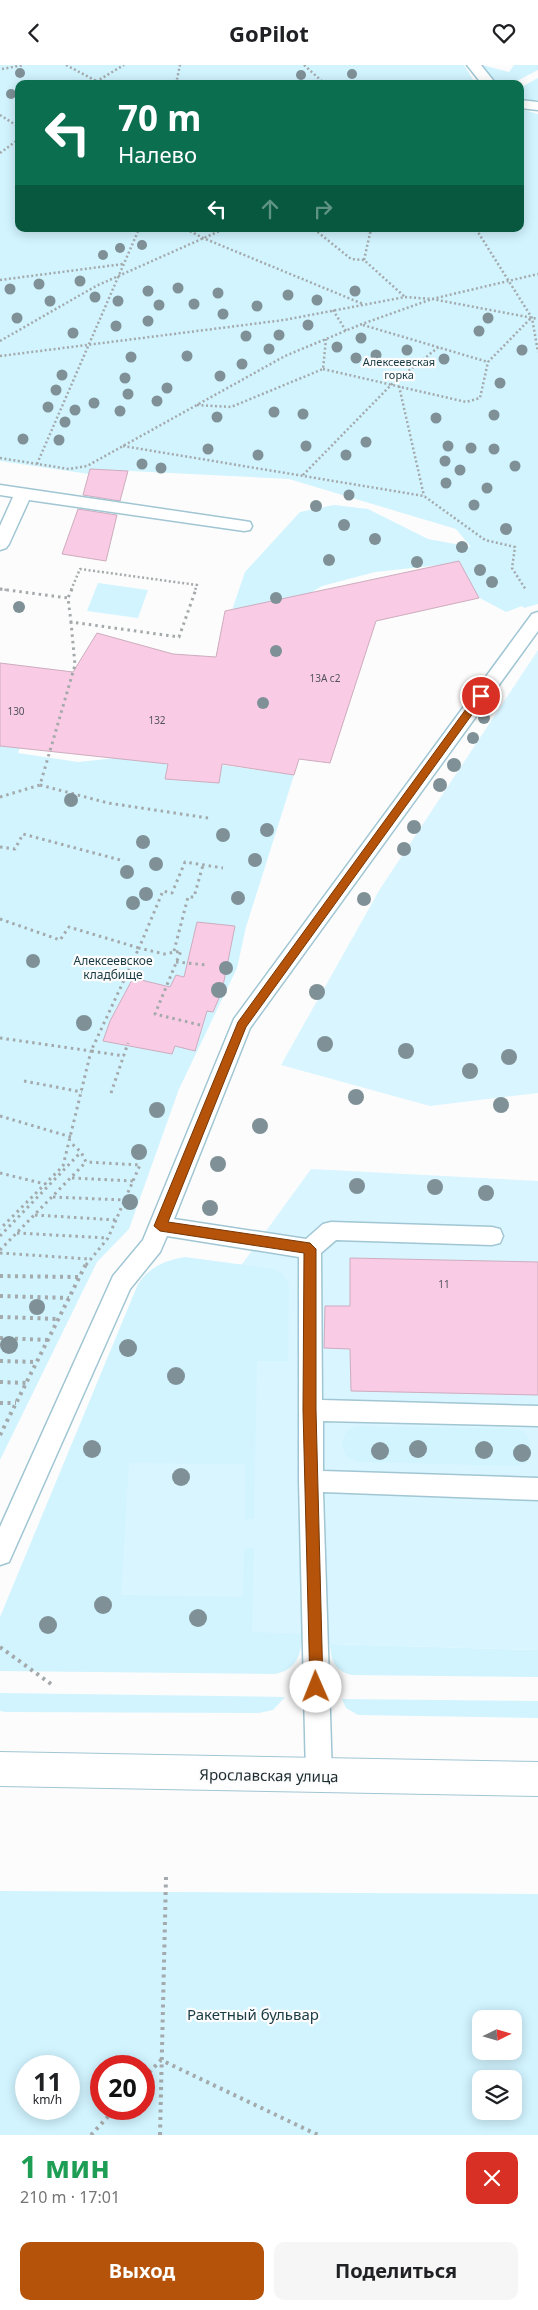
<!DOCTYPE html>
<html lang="ru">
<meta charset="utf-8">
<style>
:root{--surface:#fff;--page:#f6f6f6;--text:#202124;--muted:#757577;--accent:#b45309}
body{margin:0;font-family:"Noto Sans",sans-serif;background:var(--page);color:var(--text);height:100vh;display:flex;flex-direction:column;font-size:19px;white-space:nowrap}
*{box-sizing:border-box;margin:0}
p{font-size:16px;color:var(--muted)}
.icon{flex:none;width:28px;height:28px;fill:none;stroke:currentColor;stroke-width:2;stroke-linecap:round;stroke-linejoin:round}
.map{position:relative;height:2070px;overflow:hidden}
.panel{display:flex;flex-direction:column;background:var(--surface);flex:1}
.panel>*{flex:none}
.top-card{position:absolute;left:15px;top:15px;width:509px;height:152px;border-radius:10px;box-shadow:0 2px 12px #0003;background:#0b6e4f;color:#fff;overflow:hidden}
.needle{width:32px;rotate:85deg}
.buttons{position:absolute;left:472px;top:1945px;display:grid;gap:10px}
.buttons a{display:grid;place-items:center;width:50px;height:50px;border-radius:10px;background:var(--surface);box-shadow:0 2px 12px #0003;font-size:25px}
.speed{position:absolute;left:15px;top:1990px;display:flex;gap:10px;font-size:25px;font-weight:700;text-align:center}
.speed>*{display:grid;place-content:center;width:65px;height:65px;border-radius:50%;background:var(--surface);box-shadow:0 2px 12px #0003;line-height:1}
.speed small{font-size:12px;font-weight:400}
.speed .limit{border:8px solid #d22;background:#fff;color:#111}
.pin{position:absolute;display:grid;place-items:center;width:42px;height:42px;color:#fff;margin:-21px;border:2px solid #fff;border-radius:50%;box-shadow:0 1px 5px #0007}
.me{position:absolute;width:55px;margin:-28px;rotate:359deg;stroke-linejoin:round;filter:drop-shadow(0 0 4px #0008)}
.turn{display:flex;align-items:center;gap:18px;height:105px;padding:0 20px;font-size:22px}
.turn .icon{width:65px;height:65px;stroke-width:2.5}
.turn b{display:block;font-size:35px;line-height:42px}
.lanes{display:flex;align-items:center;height:48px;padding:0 20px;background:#0003;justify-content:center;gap:25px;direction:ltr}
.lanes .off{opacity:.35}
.round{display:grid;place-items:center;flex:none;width:52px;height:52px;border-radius:10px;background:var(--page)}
.head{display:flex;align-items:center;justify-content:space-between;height:85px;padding:0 20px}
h1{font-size:30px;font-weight:700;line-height:38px;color:#1e9e55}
.action{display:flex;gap:10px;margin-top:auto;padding:10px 20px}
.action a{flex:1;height:58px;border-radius:10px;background:var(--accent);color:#fff;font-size:20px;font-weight:700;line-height:58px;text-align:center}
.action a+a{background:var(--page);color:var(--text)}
header{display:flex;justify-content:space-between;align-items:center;height:65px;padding:0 20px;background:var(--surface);font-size:22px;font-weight:700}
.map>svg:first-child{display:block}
.built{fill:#d9f5ff}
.green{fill:#d1f4ff;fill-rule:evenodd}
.building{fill:#f9cbe4;stroke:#cdadbe}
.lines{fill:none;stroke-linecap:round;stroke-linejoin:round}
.lane-casing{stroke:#a0c6d3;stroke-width:3}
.secondary-casing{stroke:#a0c6d3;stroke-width:2}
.path-far2{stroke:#a4a9ab;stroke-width:2.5;stroke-dasharray:2 2.5;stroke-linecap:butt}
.path-far1{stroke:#a4a9ab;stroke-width:3;stroke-dasharray:2.5 4;stroke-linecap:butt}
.path{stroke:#a4a9ab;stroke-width:4;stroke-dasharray:3 4.5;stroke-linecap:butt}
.lane{fill:#fff;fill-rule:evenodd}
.secondary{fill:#fff;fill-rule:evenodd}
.tree{fill:#7f9197}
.route{fill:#b45309;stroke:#753606}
.labels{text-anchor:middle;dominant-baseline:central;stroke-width:4.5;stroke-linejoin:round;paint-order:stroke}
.number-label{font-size:10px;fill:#53535d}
.far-park-label{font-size:11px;fill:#183a44;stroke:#fcfcfc}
.park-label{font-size:12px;fill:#183a44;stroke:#fcfcfc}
.near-street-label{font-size:15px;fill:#1c2b30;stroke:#fcfcfc}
.near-park-label{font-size:15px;fill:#183a44;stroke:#fcfcfc}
</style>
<header><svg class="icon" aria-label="back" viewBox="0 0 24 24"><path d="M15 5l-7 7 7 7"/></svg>GoPilot<svg class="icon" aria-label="heart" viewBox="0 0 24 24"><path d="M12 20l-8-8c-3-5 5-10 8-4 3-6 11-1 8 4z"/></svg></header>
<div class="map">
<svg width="538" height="2070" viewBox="0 0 538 2070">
<rect width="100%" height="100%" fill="#fcfcfc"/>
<path class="built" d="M538 585V1028L430 1041 281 1000 380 824Z
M311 1104 538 1116V1585L28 1570 171 1297Z"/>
<path class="green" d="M0 0H464L476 19H19V164H520V44L538 49V539L524 543 522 541 506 547 476 531 449 499 375 507 322 521 307 530 240 604 233 542 245 507 300 447 334 440 368 444 428 474 471 482 456 464 289 414 91 404 89 409 0 396Z
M482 0 509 7 514 0H538V5L511 19H498L488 10Z
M538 13V35H529L520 33V23Z
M98 518 148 525 138 553 87 546Z
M0 598 48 604 18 688 78 697 116 693 168 699 165 714 218 718 222 700 294 710 246 862 237 903 179 1024 129 1164 97 1197 0 1395Z
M185 1192 274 1204 284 1210 289 1220 288 1296H257L254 1454H245V1399L129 1398 121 1530 243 1532 244 1483H254L252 1567 302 1569C302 1589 296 1606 274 1609L0 1606V1552L138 1219C149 1202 166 1195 185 1192Z
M358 1361 517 1364C532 1368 534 1386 527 1398L518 1401 359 1397 346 1391 342 1378 347 1365Z
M330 1579 538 1585V1612L352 1610C334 1606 331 1595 330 1579Z
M0 1628 285 1632 273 1645 259 1648 5 1647 0 1646Z
M342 1634 538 1636V1653L358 1650 346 1643Z
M0 1826 538 1829V2070H0ZM481 1954H514V1986H481ZM69 2001V2044H26V2001ZM101 2001H144V2044H101ZM481 2014H514V2046H481Z"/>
<path class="building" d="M90 404 128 406 120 436 83 430Z
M78 444 117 450 106 496 62 489Z
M459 496 479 533 376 556 330 698 299 694 294 710 222 699 219 718 165 714 168 699 0 681V598L73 607 97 568 173 589 216 592 225 546Z
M197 857 235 861 222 926 213 947 207 946 195 986 175 981 172 989 103 976 110 956 133 913 170 922 176 910 184 912Z
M350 1193 538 1197V1330L351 1326 350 1284 324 1283 325 1241H350Z"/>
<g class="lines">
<g class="lane-casing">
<path id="lane" d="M467 0H481L496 19H482Z
M520 35 538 37V45L520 43Z
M0 420 244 456 250 457 252 461 250 465 244 466 29 435 9 479 6 483 0 485V461L13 432 0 430Z
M538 547V566L250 963 174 1154 306 1174 323 1159 331 1157 492 1162 500 1164 503 1171 500 1178 492 1180 336 1175 321 1188 322 1335 538 1341V1361L323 1356V1406L538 1413V1435L323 1427 332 1711 328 1720 319 1724 310 1720 306 1711 299 1416V1192L167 1171 160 1187 130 1224 9 1497 0 1500V1462L113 1211 143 1175 234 954 532 549Z"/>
</g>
<g class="secondary-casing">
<path id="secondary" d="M0 1687 538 1697V1731L0 1721Z"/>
</g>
<path class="path-far2" d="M66 0 102 19
M304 0 325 19
M2 4 24 0
M92 19 124 0
M176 19 180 0
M0 50 19 62
M0 88 19 74
M186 164 203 173 363 239
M314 164 351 194 364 195 405 232
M476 164 532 253 538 287
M364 195 371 164
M0 215 123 199
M333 245 346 266
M363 260 488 297
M0 276 96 221 224 164
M0 291 284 255 405 232 432 234 538 254
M323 304 466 337 480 333 488 297 531 253
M399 321 424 431
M197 340 231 342 323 304 326 274
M123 381 424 431 485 475 515 482 512 503 526 525
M0 393 69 404 87 401 285 291 362 259 432 234 538 209
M37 399 139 164
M303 410 392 319 440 281
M0 524 7 525
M71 525 80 504 197 520 195 525"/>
<path class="path-far1" d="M0 524 68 533
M72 524 68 533 71 557 179 572 196 524
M40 720 108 738 208 753
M0 732 40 720 75 600 71 557
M0 782 15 784 23 769 124 796
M0 854 60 875 69 862 139 883 91 986 124 991
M174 886 188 832H194L203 800
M176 897 207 900
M200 960 155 949 181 886 164 889 139 883 163 826 172 828 185 797 223 803
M0 973 91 986 63 1101 0 1164
M24 1016 82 1027
M111 1028 128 978
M0 1051 71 1072
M0 1108 45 1119
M72 1113 133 1116
M53 1132 124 1135
M35 1150 116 1155
M17 1168 108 1173
M0 1171 81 1087
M0 1185 86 1097 81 1087 70 1077
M0 1188 89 1194
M86 1200 108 1173 140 1100 86 1097"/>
<path class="path" d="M0 1211 79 1212
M0 1231 69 1233
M0 1252 59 1254
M0 1273 48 1275
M0 1296 37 1297
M0 1317 26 1318
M0 1338H16
M0 1370 86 1199
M0 1582 51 1619
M144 2013 161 1995 318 2070
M91 2070 115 2044
M160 2070 166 1812"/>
<use href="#lane" class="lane"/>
<use href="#secondary" class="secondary"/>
</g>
<g class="tree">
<circle cx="20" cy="8" r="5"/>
<circle cx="352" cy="9" r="5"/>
<circle cx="301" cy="10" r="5"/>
<circle cx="11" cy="29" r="5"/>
<circle cx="142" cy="180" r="5"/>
<circle cx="120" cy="183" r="5"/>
<circle cx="103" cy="190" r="5"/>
<circle cx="80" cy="216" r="5.5"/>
<circle cx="39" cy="219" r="5.5"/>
<circle cx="178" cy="223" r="5.5"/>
<circle cx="10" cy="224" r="5.5"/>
<circle cx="148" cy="226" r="5.5"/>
<circle cx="355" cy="226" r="5.5"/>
<circle cx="218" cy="228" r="5.5"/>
<circle cx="288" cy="230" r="5.5"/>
<circle cx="95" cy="232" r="5.5"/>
<circle cx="317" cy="235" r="5.5"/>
<circle cx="50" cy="236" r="5.5"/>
<circle cx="118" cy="236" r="5.5"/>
<circle cx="194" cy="239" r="5.5"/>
<circle cx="159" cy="240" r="5.5"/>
<circle cx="257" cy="241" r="5.5"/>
<circle cx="223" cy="249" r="5.5"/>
<circle cx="17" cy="253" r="5.5"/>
<circle cx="488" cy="253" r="5.5"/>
<circle cx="148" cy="256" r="5.5"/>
<circle cx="308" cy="260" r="5.5"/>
<circle cx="116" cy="261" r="5.5"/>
<circle cx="479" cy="266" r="5.5"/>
<circle cx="73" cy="268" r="5.5"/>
<circle cx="279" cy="270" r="5.5"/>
<circle cx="246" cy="271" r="5.5"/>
<circle cx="361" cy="273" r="5.5"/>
<circle cx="337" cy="282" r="5.5"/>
<circle cx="269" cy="284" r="5.5"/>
<circle cx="407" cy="285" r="5.5"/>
<circle cx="522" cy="285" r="5.5"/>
<circle cx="376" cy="290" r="5.5"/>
<circle cx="187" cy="291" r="5.5"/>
<circle cx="131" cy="292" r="5.5"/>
<circle cx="356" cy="293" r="5.5"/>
<circle cx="444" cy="294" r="5.5"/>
<circle cx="242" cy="299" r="5.5"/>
<circle cx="62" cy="310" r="5.5"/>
<circle cx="220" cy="311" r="5.5"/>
<circle cx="125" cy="313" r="5.5"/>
<circle cx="500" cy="318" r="5.5"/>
<circle cx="167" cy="323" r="5.5"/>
<circle cx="56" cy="325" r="5.5"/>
<circle cx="128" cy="329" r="5.5"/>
<circle cx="157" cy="336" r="5.5"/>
<circle cx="94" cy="338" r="5.5"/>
<circle cx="48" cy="342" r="5.5"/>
<circle cx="75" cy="345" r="5.5"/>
<circle cx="120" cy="346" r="5.5"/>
<circle cx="274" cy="347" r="5.5"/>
<circle cx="303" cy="349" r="5.5"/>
<circle cx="494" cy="350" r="5.5"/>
<circle cx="217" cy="352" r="5.5"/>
<circle cx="436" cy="353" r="5.5"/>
<circle cx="65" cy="357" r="5.5"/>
<circle cx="23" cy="374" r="5.5"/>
<circle cx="59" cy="375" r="5.5"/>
<circle cx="366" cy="377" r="5.5"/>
<circle cx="306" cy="381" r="5.5"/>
<circle cx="448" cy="381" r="5.5"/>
<circle cx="471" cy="383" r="5.5"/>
<circle cx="208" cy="384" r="5.5"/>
<circle cx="494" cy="384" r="5.5"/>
<circle cx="258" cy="390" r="5.5"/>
<circle cx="346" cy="390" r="5.5"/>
<circle cx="445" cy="396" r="5.5"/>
<circle cx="142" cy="399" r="5.5"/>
<circle cx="515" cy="401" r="5.5"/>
<circle cx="161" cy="403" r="5.5"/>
<circle cx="460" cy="405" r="5.5"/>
<circle cx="446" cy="418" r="5.5"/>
<circle cx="487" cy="423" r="5.5"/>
<circle cx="349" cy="430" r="5.5"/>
<circle cx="474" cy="440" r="5.5"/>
<circle cx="316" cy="441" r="6"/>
<circle cx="344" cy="460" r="6"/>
<circle cx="506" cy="464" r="6"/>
<circle cx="375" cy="474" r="6"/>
<circle cx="462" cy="482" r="6"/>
<circle cx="329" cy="495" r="6"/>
<circle cx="417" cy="497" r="6"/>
<circle cx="480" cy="505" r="6"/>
<circle cx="492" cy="517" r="6"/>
<circle cx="276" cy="533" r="6"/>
<circle cx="19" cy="542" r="6"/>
<circle cx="276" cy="586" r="6"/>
<circle cx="263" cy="638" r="6"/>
<circle cx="484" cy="653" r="6"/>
<circle cx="473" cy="673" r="6"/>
<circle cx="454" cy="700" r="7"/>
<circle cx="440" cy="720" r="7"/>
<circle cx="71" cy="735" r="7"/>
<circle cx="414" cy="762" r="7"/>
<circle cx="267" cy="765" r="7"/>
<circle cx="223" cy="770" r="7"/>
<circle cx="143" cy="777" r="7"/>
<circle cx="404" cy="784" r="7"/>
<circle cx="255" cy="795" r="7"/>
<circle cx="156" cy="799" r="7"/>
<circle cx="127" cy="807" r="7"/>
<circle cx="146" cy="829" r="7"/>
<circle cx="238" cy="833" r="7"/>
<circle cx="364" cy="834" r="7"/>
<circle cx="133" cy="838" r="7"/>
<circle cx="33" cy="896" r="7"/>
<circle cx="226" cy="903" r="7"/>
<circle cx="219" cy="925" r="8"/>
<circle cx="317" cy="927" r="8"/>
<circle cx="84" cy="958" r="8"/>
<circle cx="325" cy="979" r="8"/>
<circle cx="406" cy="986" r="8"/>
<circle cx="509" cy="992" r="8"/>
<circle cx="470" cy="1006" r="8"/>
<circle cx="356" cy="1032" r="8"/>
<circle cx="501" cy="1040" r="8"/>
<circle cx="157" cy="1045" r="8"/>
<circle cx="260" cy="1061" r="8"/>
<circle cx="139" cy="1087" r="8"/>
<circle cx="218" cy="1099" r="8"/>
<circle cx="357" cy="1121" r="8"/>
<circle cx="435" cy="1122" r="8"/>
<circle cx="486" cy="1128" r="8"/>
<circle cx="130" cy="1137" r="8"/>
<circle cx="210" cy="1143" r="8"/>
<circle cx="37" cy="1242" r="8"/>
<circle cx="9" cy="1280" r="9"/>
<circle cx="128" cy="1283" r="9"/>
<circle cx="176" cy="1311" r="9"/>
<circle cx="92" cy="1384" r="9"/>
<circle cx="418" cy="1384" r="9"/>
<circle cx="484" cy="1385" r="9"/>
<circle cx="380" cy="1386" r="9"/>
<circle cx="522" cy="1388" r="9"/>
<circle cx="181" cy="1412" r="9"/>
<circle cx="103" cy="1540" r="9"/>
<circle cx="198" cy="1553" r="9"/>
<circle cx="48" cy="1560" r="9"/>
</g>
<path class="route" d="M481 628 486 631 484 633 246 962 168 1157 310 1178 316 1184V1345L323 1622 321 1626 316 1628 312 1626 310 1622 303 1345 304 1188 160 1166 154 1161 238 957 477 629Z"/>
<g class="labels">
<g class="number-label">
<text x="325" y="613">13А с2</text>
<text x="16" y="646">130</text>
<text x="157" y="655">132</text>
<text x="444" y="1219">11</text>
</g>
<g class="far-park-label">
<text x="399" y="296">Алексеевская<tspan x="399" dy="13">горка</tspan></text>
</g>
<g class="park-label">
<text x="113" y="895">Алексеевское<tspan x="113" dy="14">кладбище</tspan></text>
</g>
<g class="near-street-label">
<text transform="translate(269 1710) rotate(1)">Ярославская улица</text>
</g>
<g class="near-park-label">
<text x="253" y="1949">Ракетный бульвар</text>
</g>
</g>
</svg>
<div class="buttons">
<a><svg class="needle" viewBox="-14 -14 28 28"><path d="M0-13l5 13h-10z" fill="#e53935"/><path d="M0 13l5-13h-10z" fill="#757577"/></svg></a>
<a><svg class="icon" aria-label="layers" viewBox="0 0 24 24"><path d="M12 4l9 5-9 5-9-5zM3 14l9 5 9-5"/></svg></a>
</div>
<div class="speed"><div>11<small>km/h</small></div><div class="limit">20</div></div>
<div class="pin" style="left:481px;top:631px;background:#d93025"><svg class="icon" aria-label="arrive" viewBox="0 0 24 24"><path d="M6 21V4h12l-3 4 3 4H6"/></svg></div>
<svg class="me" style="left:316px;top:1622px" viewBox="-20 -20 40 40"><circle r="19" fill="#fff"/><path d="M0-13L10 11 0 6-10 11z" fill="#b45309"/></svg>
<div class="top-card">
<div class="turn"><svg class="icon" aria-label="left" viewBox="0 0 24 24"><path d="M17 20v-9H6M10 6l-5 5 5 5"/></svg><div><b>70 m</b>Налево</div></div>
<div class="lanes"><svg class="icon" aria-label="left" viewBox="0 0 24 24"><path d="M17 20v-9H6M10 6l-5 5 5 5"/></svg><svg class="icon off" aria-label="ahead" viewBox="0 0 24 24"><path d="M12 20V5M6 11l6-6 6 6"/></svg><svg class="icon off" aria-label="right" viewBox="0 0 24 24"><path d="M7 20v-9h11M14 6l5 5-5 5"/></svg></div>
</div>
</div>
<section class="panel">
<div class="head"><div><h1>1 мин</h1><p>210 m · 17:01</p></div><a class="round" style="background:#d93025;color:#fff"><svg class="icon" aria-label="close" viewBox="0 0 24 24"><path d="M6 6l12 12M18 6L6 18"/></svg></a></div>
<div class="action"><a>Выход</a><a>Поделиться</a></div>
</section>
